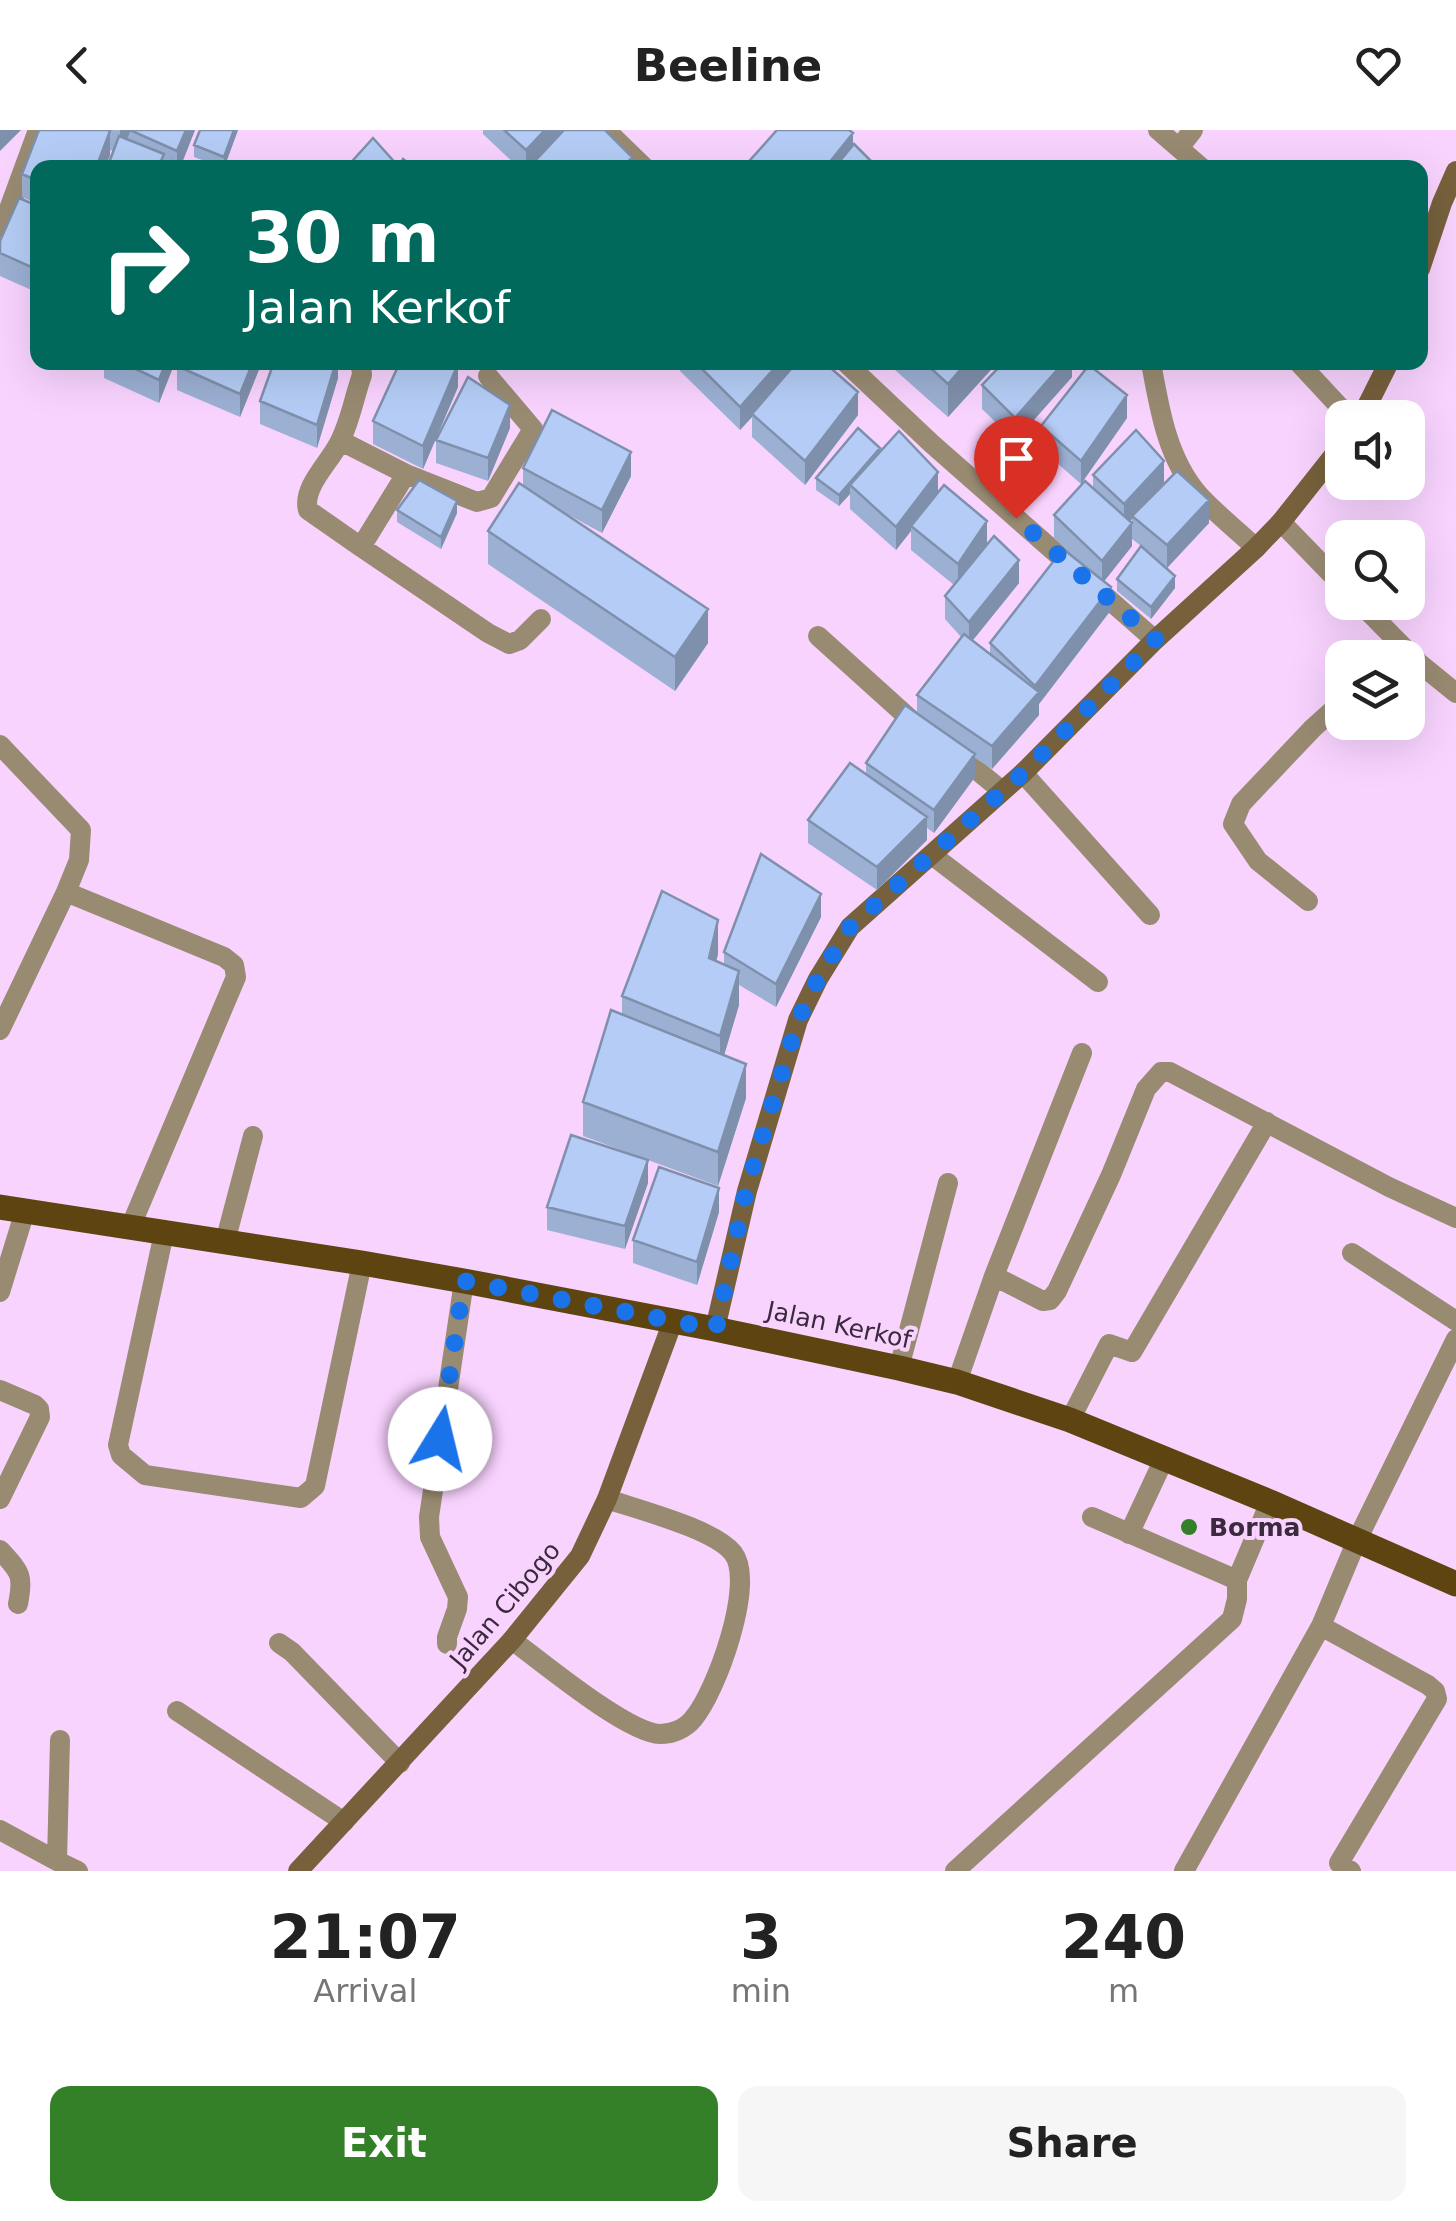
<!DOCTYPE html>
<style>
:root{--surface:#fff;--page:#f6f6f6;--text:#222;--muted:#767676;--accent:#348029}
body{margin:0;font-family:"DejaVu Sans",sans-serif;background:var(--page);color:var(--text);height:100vh;display:flex;flex-direction:column;font-size:38px;white-space:nowrap}
*{box-sizing:border-box;margin:0}
p{font-size:32px;color:var(--muted)}
.icon{flex:none;width:55px;height:55px;fill:none;stroke:currentColor;stroke-width:2;stroke-linecap:round;stroke-linejoin:round}
.map{position:relative;height:1741px;overflow:hidden}
.details{display:flex;flex-direction:column;background:var(--surface);flex:1}
.details>*{flex:none}
.banner{position:absolute;left:30px;top:30px;width:1398px;height:210px;border-radius:20px;box-shadow:0 10px 40px #0002;background:#00695c;color:#fff;overflow:hidden}
.fabs{position:absolute;left:1325px;top:270px;display:grid;gap:20px}
.fabs a{display:grid;place-items:center;width:100px;height:100px;border-radius:20px;background:var(--surface);box-shadow:0 10px 40px #0002;font-size:50px}
.pin{position:absolute;display:grid;place-items:center;width:85px;height:85px;color:#fff;margin:-102px -42px;border-radius:50% 50% 50% 0;rotate:-45deg;box-shadow:0 0 10px #0007}
.pin .icon{rotate:45deg}
.me{position:absolute;width:110px;margin:-55px;rotate:9deg;stroke-linejoin:round;filter:drop-shadow(0 0 8px #0008)}
.turn{display:flex;align-items:center;gap:35px;height:210px;padding:0 50px;font-size:45px}
.turn .icon{width:130px;height:130px;stroke-width:2.5}
.turn b{display:block;font-size:70px;line-height:85px}
.eta{display:flex;justify-content:space-evenly;align-items:center;height:170px;text-align:center}
.eta b{font-size:60px;font-weight:800;line-height:70px}
.primary-button{display:flex;gap:20px;margin-top:auto;padding:20px 50px}
.primary-button a{flex:1;height:115px;border-radius:20px;background:var(--accent);color:#fff;font-size:40px;font-weight:800;line-height:115px;text-align:center}
.primary-button a+a{background:var(--page);color:var(--text)}
header{display:flex;justify-content:space-between;align-items:center;height:130px;padding:0 50px;background:var(--surface);font-size:45px;font-weight:800}
.map>svg:first-child{display:block}
.lines{fill:none;stroke-linecap:round;stroke-linejoin:round}
.lane{stroke:#998b72;stroke-width:20}
.street{stroke:#998b72;stroke-width:20}
.secondary{stroke:#76613c;stroke-width:20}
.primary{stroke:#5d4410;stroke-width:25}
.wall{fill:#9cb0d4}
.shaded-wall{fill:#7f90ac}
.building{fill:#b5cdf6;stroke:#7f90ac;stroke-width:2.5}
.route{stroke:#1a73e8;stroke-width:18;stroke-dasharray:0 32.4}
.poi-dot{fill:#348029;stroke:#f8d3fe;stroke-width:4}
.labels{text-anchor:middle;dominant-baseline:central;stroke-width:8;stroke-linejoin:round;paint-order:stroke}
.street-label{font-size:25px;fill:#3b293e;stroke:#f8d3fe}
.poi-label{font-size:25px;font-weight:bold;fill:#3b293e;stroke:#f8d3fe;text-anchor:start}
</style>
<header><svg class="icon" aria-label="back" viewBox="0 0 24 24"><path d="M15 5l-7 7 7 7"/></svg>Beeline<svg class="icon" aria-label="heart" viewBox="0 0 24 24"><path d="M12 20l-8-8c-3-5 5-10 8-4 3-6 11-1 8 4z"/></svg></header>
<div class="map">
<svg width="1456" height="1741" viewBox="0 0 1456 1741">
<rect width="100%" height="100%" fill="#f8d3fe"/>
<g class="lines">
<path class="lane" d="M0 615 81 700 79 730 66 762 0 900
M66 762 224 827 234 835 236 847 130 1098
M225 1112 253 1006
M1092 1387 1237 1450
M1129 1404 1164 1329
M955 1741 1232 1489 1237 1469V1450L1270 1372"/>
<path class="street" d="M606 0 645 38
M1158 0 1202 38
M1179 18 1193 0
M0 97 9 79 38 0
M357 232 361 235 362 245C354 267 350 294 338 315 328 334 302 358 308 380L361 417 406 344 477 372 491 368 533 299 488 246
M845 232 932 314 1155 510
M1298 232 1350 288
M1152 238C1160 282 1168 329 1198 364 1215 383 1237 400 1256 418
M341 311 406 344
M1281 392 1342 455
M361 417 488 503 509 514 520 510 541 489
M1359 472 1419 533 1456 563
M818 506 920 598
M956 623 1001 660
M1023 643 1150 785
M932 725 1098 852
M1308 771 1258 731 1233 694 1241 674 1313 598 1342 572
M1082 923 994 1146 1043 1171 1050 1170 1057 1161 1111 1045 1146 959 1161 942H1170L1389 1057 1456 1088
M164 1103 118 1315 121 1325 145 1345 301 1368 315 1356 362 1133
M1352 1123 1456 1191
M0 1162 25 1081
M899 1238 948 1053
M957 1252 994 1146
M0 1260 35 1275 39 1279 40 1287 0 1369
M1070 1290 1109 1214 1132 1222 1267 992
M0 1420C20 1442 24 1444 18 1474
M1321 1496 1428 1555 1435 1561 1437 1569 1339 1733 1351 1741
M512 1510C542 1532 627 1603 660 1604 672 1604 685 1599 693 1589 716 1563 756 1452 733 1423 714 1399 639 1380 607 1369
M279 1513 292 1522 400 1633
M447 1514V1507L457 1479 458 1467 430 1407 429 1387 464 1151
M177 1581 344 1692
M60 1610 57 1731 78 1741
M0 1700 57 1731
M1184 1741 1321 1496 1357 1410 1456 1209"/>
<path class="secondary" d="M1420 139 1442 73 1456 41
M1361 288 1389 232
M715 1199 747 1061 798 890 818 849 850 797 1023 643 1155 510 1256 418 1281 392 1342 315
M298 1741 512 1510 580 1426 607 1369 673 1191"/>
<path class="primary" d="M0 1077 362 1133 464 1151 715 1199 899 1238 957 1252 1070 1290 1270 1372 1456 1454"/>
</g>
<path class="wall" d="M39 0H195L181 35 187 38H107L113 21 110 20V25L105 38H38V74L22 67V44Z
M200 0H238L224 38 194 27V15Z
M483 0H605L632 38H535V33L532 38H519L483 4Z
M38 76V163L0 146V111Z
M104 232H175L159 273 104 248Z
M178 232H262L240 287 177 260V236Z
M338 232V248L317 318 260 294V271Z
M680 232H824L858 285 805 355 752 307V287L740 300 680 241Z
M886 232H998L948 287Z
M1072 232V247L1015 311 982 279V255Z
M458 257 423 339 373 314V291Z
M1127 288 1081 354 1041 319V296Z
M510 298 488 351 436 333V310Z
M880 322 938 362 987 414 980 424 1019 453 973 510 990 524V513L1079 431 1054 408V385L1093 358V345L1164 354 1209 393 1167 438 1175 458 1151 489 1117 461V449L1141 416 1132 409V388L1129 391 1132 416 1104 451 1111 480 1039 574V585L992 639 975 628V647L934 703 927 698V710L877 760 808 713V690L866 645V633L917 584V565L961 507 945 489V466L954 455 911 420V401L896 420 850 379V364L839 376 816 360V348Z
M523 338 631 346 602 403 565 383 708 513 675 561 488 434V401L523 355Z
M397 380 457 383 441 419 397 392Z
M821 787 776 877 739 855V875L724 925 746 968 718 1056 648 1030V1053L625 1119 547 1100V1077L637 1026 583 1006V972L622 884V866L718 824 716 831 724 834V822Z
M719 1082 697 1155 633 1133V1110Z"/>
<path class="shaded-wall" d="M0 0H21L0 21Z
M120 0H131L120 24Z
M186 0H195L180 38H177V21Z
M234 0H238L224 38V27Z
M545 0H565L532 38H526V20Z
M110 1V25L105 38H96Z
M853 3V26L844 38H825Z
M632 27V38H623Z
M166 232H175L159 273V250Z
M253 232H262L240 287V264Z
M336 232H338V248L317 318V295Z
M780 232H801L752 284V287L740 300V277Z
M967 232H998L948 287V254Z
M1064 232H1072V247L1015 311V288Z
M458 234V257L423 339V316Z
M858 262V285L805 355V331Z
M1127 265V288L1081 354V331Z
M510 275V298L488 351V328Z
M880 318V330L850 355V364L839 376V365Z
M631 322V346L602 403V380Z
M1164 331V354L1124 398V374Z
M938 342V365L911 396V401L896 420V397Z
M1209 370V393L1167 438V415Z
M457 371V383L441 419V407Z
M987 391V414L958 457V434Z
M1132 393V416L1102 454V431Z
M1019 430V453L969 515V492Z
M1175 446V458L1151 489V477Z
M1111 457V480L1039 574V585L992 639V616L1035 566V556Z
M708 479V513L675 561V527Z
M975 624V647L934 703V680Z
M927 687V710L877 760V737Z
M821 764V787L776 877V854Z
M718 790V824L709 861V828Z
M739 841V875L720 939V906Z
M746 934V968L718 1056V1022Z
M648 1030V1053L625 1119V1096Z
M719 1058V1082L697 1155V1132Z"/>
<path class="building" d="M39 0H107L110 1 96 38H38V51L22 44Z
M130 0H186L177 21Z
M200 0H234L224 27 194 15Z
M504 0H545L526 20Z
M564 0H605L632 27 623 38H542L535 31Z
M777 0H849L853 3 825 38H743Z
M119 6 164 24 158 38H107Z
M373 8 398 36 396 38H346Z
M854 14 878 38H834Z
M403 29 415 38H398Z
M173 31 187 38H171Z
M19 68 38 76V140L0 123V111Z
M121 232H166L159 250Z
M178 232H253L240 264 177 236Z
M274 232H336L317 295 260 271Z
M400 232 458 234 423 316 373 291Z
M695 232H780L740 277Z
M797 232H824L858 262 805 331 752 284Z
M924 232H967L948 254Z
M1004 232H1064L1015 288 982 255Z
M1089 235 1127 265 1081 331 1041 296Z
M468 247 510 275 488 328 436 310Z
M552 280 631 322 602 380 523 338Z
M858 298 880 318 839 365 816 348Z
M1136 300 1164 331 1124 374 1093 345Z
M899 301 938 342 896 397 850 355Z
M1177 341 1209 370 1167 415 1132 386Z
M419 350 457 371 441 407 397 380Z
M1085 351 1132 393 1102 431 1054 385Z
M519 353 708 479 675 527 488 401Z
M944 355 987 391 958 434 911 396Z
M994 406 1019 430 969 492 945 466Z
M1141 416 1175 446 1151 477 1117 449Z
M1063 419 1111 457 1035 556 990 513Z
M964 504 1039 562 992 616 917 565Z
M905 575 975 624 934 680 866 633Z
M850 633 927 687 877 737 808 690Z
M761 724 821 764 776 854 724 822Z
M662 761 718 790 709 828 739 841 720 906 622 866Z
M611 880 746 934 718 1022 583 972Z
M571 1005 648 1030 625 1096 547 1077Z
M659 1037 719 1058 697 1132 633 1110Z"/>
<g class="lines">
<path class="route" d="M440 1309 464 1151 716 1199 746 1061 798 890 818 849 850 797 1023 643 1156 510 1016 388"/>
</g>
<circle class="poi-dot" cx="1189" cy="1397" r="10"/>
<g class="labels">
<g class="street-label">
<text transform="translate(839 1195) rotate(12)">Jalan Kerkof</text>
<text transform="translate(505 1475) rotate(-50)">Jalan Cibogo</text>
</g>
<g class="poi-label">
<text x="1209" y="1397">Borma</text>
</g>
</g>
</svg>
<div class="fabs">
<a><svg class="icon" aria-label="sound" viewBox="0 0 24 24"><path d="M4 9h4l5-4v14l-5-4H4zM17 9q2 3 0 6"/></svg></a>
<a><svg class="icon" aria-label="search" viewBox="0 0 24 24"><circle cx="10" cy="10" r="6"/><path d="M15 15l6 6"/></svg></a>
<a><svg class="icon" aria-label="layers" viewBox="0 0 24 24"><path d="M12 4l9 5-9 5-9-5zM3 14l9 5 9-5"/></svg></a>
</div>
<div class="pin" style="left:1016px;top:388px;background:#d93025"><svg class="icon" aria-label="arrive" viewBox="0 0 24 24"><path d="M6 21V4h12l-3 4 3 4H6"/></svg></div>
<svg class="me" style="left:440px;top:1309px" viewBox="-20 -20 40 40"><circle r="19" fill="#fff"/><path d="M0-13L10 11 0 6-10 11z" fill="#1a73e8"/></svg>
<div class="banner">
<div class="turn"><svg class="icon" aria-label="right" viewBox="0 0 24 24"><path d="M7 20v-9h11M14 6l5 5-5 5"/></svg><div><b>30 m</b>Jalan Kerkof</div></div>
</div>
</div>
<section class="details">
<div class="eta">
<div><b>21:07</b><p>Arrival</p></div>
<div><b>3</b><p>min</p></div>
<div><b>240</b><p>m</p></div>
</div>
<div class="primary-button"><a>Exit</a><a>Share</a></div>
</section>
